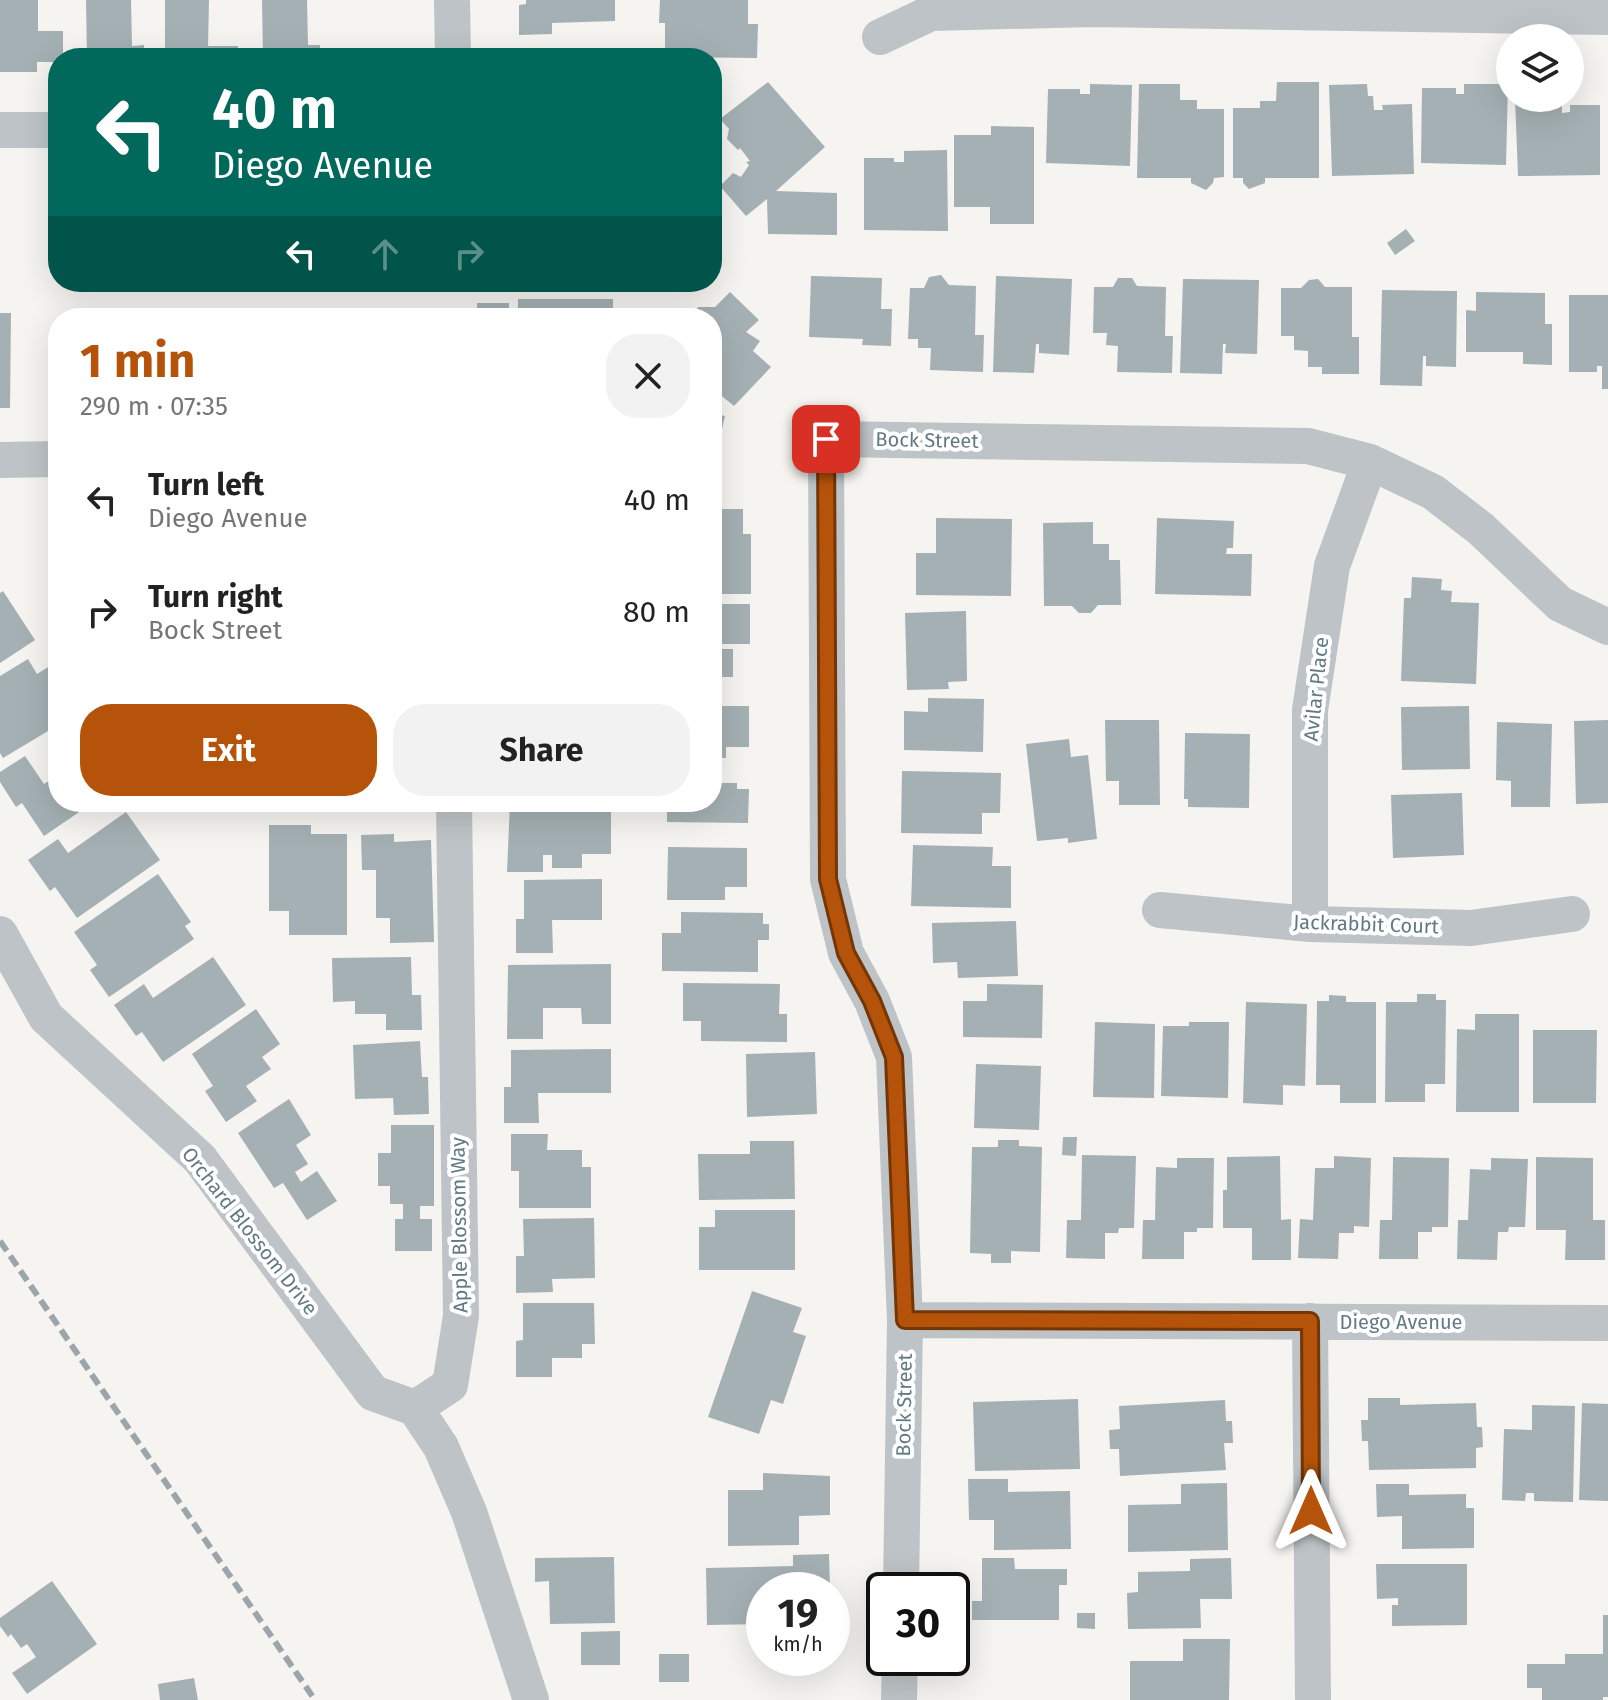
<!DOCTYPE html>
<meta charset="utf-8">
<style>
:root{--surface:#fff;--page:#f2f2f2;--text:#222;--muted:#767676;--accent:#b45309}
body{margin:0;font-family:"Fira Sans",sans-serif;background:var(--page);color:var(--text);height:100vh;display:flex;flex-direction:column;font-size:30px;white-space:nowrap}
*{box-sizing:border-box;margin:0}
p{font-size:26px;color:var(--muted)}
.icon{flex:none;width:44px;height:44px;fill:none;stroke:currentColor;stroke-width:2;stroke-linecap:round;stroke-linejoin:round}
.map{position:relative;flex:1;overflow:hidden}
.sheet{position:absolute;left:48px;top:308px;width:674px;height:504px;display:flex;flex-direction:column;background:var(--surface);border-radius:32px;box-shadow:0 8px 32px #0002}
.sheet>*{flex:none}
.top-card{position:absolute;left:48px;top:48px;width:674px;height:244px;border-radius:32px;box-shadow:0 8px 32px #0002;background:#00695c;color:#fff;overflow:hidden}
.controls{position:absolute;left:1496px;top:24px;display:grid;gap:16px}
.controls a{display:grid;place-items:center;width:88px;height:88px;border-radius:50%;background:var(--surface);box-shadow:0 8px 32px #0002;font-size:40px}
.speed{position:absolute;left:746px;top:1572px;display:flex;gap:16px;font-size:40px;font-weight:700;text-align:center}
.speed>*{display:grid;place-content:center;width:104px;height:104px;border-radius:50%;background:var(--surface);box-shadow:0 8px 32px #0002;line-height:1}
.speed small{font-size:20px;font-weight:400}
.speed .limit{border:4px solid #111;border-radius:12px;background:#fff;color:#111}
.pin{position:absolute;display:grid;place-items:center;width:68px;height:68px;color:#fff;margin:-34px;border-radius:16px;box-shadow:0 4px 12px #0006}
.me{position:absolute;width:88px;margin:-44px;rotate:0deg;stroke-linejoin:round;filter:drop-shadow(0 0 6px #0008)}
.turn{display:flex;align-items:center;gap:28px;height:168px;padding:0 32px;font-size:36px}
.turn .icon{width:104px;height:104px;stroke-width:2.5}
.turn b{display:block;font-size:56px;line-height:68px}
.lanes{display:flex;align-items:center;height:76px;padding:0 32px;background:#0003;justify-content:center;gap:40px;direction:ltr}
.lanes .off{opacity:.35}
.round{display:grid;place-items:center;flex:none;width:84px;height:84px;border-radius:32px;background:var(--page)}
.summary{display:flex;align-items:center;justify-content:space-between;height:136px;padding:0 32px}
h1{font-size:48px;font-weight:700;line-height:60px;color:var(--accent)}
.cta{display:flex;gap:16px;margin-top:auto;padding:16px 32px}
.cta a{flex:1;height:92px;border-radius:32px;background:var(--accent);color:#fff;font-size:32px;font-weight:700;line-height:92px;text-align:center}
.cta a+a{background:var(--page);color:var(--text)}
ul{padding:0;list-style:none}
li{display:flex;align-items:center;gap:24px;height:112px;padding:0 32px}
li div{flex:1}
li b{display:block;font-size:30px}
li em{font-style:normal}
.map>svg:first-child{display:block}
.building{fill:#a4b0b3}
.lines{fill:none;stroke-linecap:round;stroke-linejoin:round}
.street{stroke:#bdc3c6;stroke-width:36}
.rail{stroke:#9ca6aa;stroke-width:6;stroke-dasharray:12 6;stroke-linecap:butt}
.route-casing{stroke:#753606;stroke-width:20}
.route{stroke:#b45309;stroke-width:14}
.labels{text-anchor:middle;dominant-baseline:central;stroke-width:8;stroke-linejoin:round;paint-order:stroke}
.street-label{font-size:20px;fill:#627a83;stroke:#fff}
</style>
<div class="map">
<svg width="1608" height="1700" viewBox="0 0 1608 1700">
<rect width="100%" height="100%" fill="#f5f4f0"/>
<path class="building" d="M0 0H38V31H63V58H58V62H37V72H0Z
M86 0H131L132 46 144 45V58H87Z
M165 0H209L208 46H238V58H165Z
M262 0H307L308 45H320V58H263Z
M526 0H615V21L552 23V34L519 35V5L526 4Z
M660 0H748V24H758L757 58 665 57V23H659Z
M768 82 825 147 776 191 837 193V235L768 234 767 199 746 216 720 186 733 173 741 177 749 165 746 162 750 161 740 148 738 150 727 139 729 129 720 119Z
M1277 82H1319V178H1265V183L1249 189 1243 183V178H1233V108H1260V101H1276Z
M1090 84 1132 85 1130 166 1046 163 1048 89H1080V94H1090Z
M1139 84H1180V100H1197V109H1224V177L1214 178 1213 183 1206 190 1191 183V178H1137Z
M1367 84 1368 96H1373L1374 110H1383L1382 105 1412 104 1414 174 1332 176 1329 85Z
M1464 84H1508L1506 165 1421 163 1422 88H1456V94H1464Z
M1515 98H1562V113L1570 112V105H1600V175L1518 176Z
M991 126 1034 127V224H990V207H954V135H991Z
M947 150 948 231 864 230V158H894V162H904V151Z
M1406 229 1415 241 1395 255 1387 243Z
M941 275 949 285 976 286 975 335H984L983 372 930 370 931 348H918V339H908L910 288H924L929 277Z
M811 276 882 278 881 309H892L891 346 862 345 863 339 809 337Z
M996 276 1072 279 1069 355 1039 353V344H1036L1034 373 993 372Z
M1118 278H1132L1137 286 1166 287 1165 336H1173L1172 373 1117 372 1118 346 1106 345 1107 333H1093L1094 287H1113Z
M1183 279 1259 280 1257 354 1225 353 1226 344H1223L1222 374 1180 373Z
M1318 279 1325 287H1352V337H1359V374H1322V367H1308V351L1294 350V336H1281V288H1301L1309 280Z
M1382 290 1457 291 1456 367 1426 366V356H1423L1422 386 1380 385Z
M730 292 759 320 746 332 760 341 753 351 771 367 734 406 712 388V318H692L698 307H715Z
M1476 292 1545 293V324H1552V365L1523 364V352H1466V310L1476 311Z
M1569 295H1608V389H1602V366H1597V372H1569Z
M518 299H613V318H518Z
M477 303H509V318H477Z
M156 310H199V318H156Z
M463 310 464 318H421L420 311Z
M0 313H11L10 408H0Z
M712 413 725 416 713 468H712Z
M712 509H743V534H751V594H712Z
M936 518 1012 519 1011 596 916 595V553H936Z
M1157 518 1234 521 1233 548H1227L1226 554H1252L1251 596 1155 594Z
M1093 522V544H1109V560H1120L1121 605H1098L1091 613H1079L1072 606H1044L1043 523Z
M1412 577 1442 579 1441 590 1452 591 1451 602 1479 603 1476 684 1401 681 1404 598H1411Z
M3 591 35 640 0 663V593Z
M712 604H750V644H722V649H733V677H712Z
M966 611 967 681 948 682 949 689 907 690 905 613Z
M28 659 37 674 58 661V725L3 758 0 753V676Z
M928 698 984 699 983 752 904 750V711L928 712Z
M712 706H749V747H726V758H712Z
M1469 706 1470 769 1402 770 1401 707Z
M1105 720H1159L1160 805H1119V781H1106Z
M1608 720V803L1576 804 1574 721Z
M1497 722 1552 724 1550 807H1511V781L1496 780Z
M1185 733 1250 734 1249 808 1188 807V799H1184Z
M1069 739 1071 757 1088 755 1097 839 1068 843V838L1037 841 1026 744Z
M25 756 44 784 58 775V802H94L44 836 22 803 16 807 0 782V772Z
M712 770H721V783H737V789H749L748 823 667 822V802H712Z
M902 771 1001 773 1000 813H982V834L901 833Z
M1462 793 1464 855 1393 858 1391 795Z
M510 802H611V854H582V868H552V855H543V872H507Z
M126 812 160 860 77 918 55 887 50 891 28 860 58 839 68 853Z
M269 825H311V834H347V935H289V911H269Z
M394 834V842L431 840 434 942 390 943V918H376V870H362L361 835Z
M913 845 993 847 992 866H1011V908L911 906Z
M668 847 747 848V887H725V900H667Z
M158 874 191 922 185 926 194 939 109 997 90 970 97 965 74 932Z
M602 879V920H552L553 953H516V919H524V880Z
M681 912 763 913V924H769V940H758V972L662 971V933H681Z
M1016 921 1018 976 958 978 957 962 933 963 932 923Z
M213 957 246 1005 163 1062 142 1032 136 1036 114 1005 144 984 153 998Z
M411 957 412 995H421L422 1030H386V1014H355V1001L333 1002 332 958Z
M611 964V1024H582L581 1008H543V1039H507L508 965Z
M683 983 780 984 779 1014H787V1042L701 1041V1021H683Z
M987 984 1043 985 1042 1038 963 1037V1001H987Z
M1417 994H1436V1000H1446L1445 1084H1425V1102H1385L1386 1002H1417Z
M1329 995 1346 996V1002H1376V1103H1340V1085H1316L1317 1001H1329Z
M1246 1002 1307 1004 1305 1086 1283 1085V1105L1243 1103Z
M256 1009 280 1044 262 1057 271 1069 246 1086 257 1101 226 1122 205 1091 213 1086 192 1054Z
M1475 1014H1519V1112H1456L1457 1029 1475 1030Z
M1095 1022 1155 1024 1154 1098 1093 1097Z
M1189 1022H1229L1228 1098 1161 1096 1163 1026H1189Z
M1533 1030H1597L1596 1103H1533Z
M420 1041 422 1077H428L429 1114 394 1115 393 1098 355 1099 353 1045Z
M611 1049V1093H538L539 1123H504V1087H511V1050Z
M815 1052 817 1114 747 1117 746 1054Z
M976 1064 1041 1066 1039 1130 974 1128Z
M289 1099 311 1135 296 1145 308 1164 295 1172 301 1182 317 1171 337 1201 307 1220 283 1183 274 1188 238 1133Z
M391 1125H434V1206H420V1219H432V1251H395V1219H403V1204H390V1186H378V1153H391Z
M511 1134H548L547 1150H582V1167H591V1208H519V1171H511Z
M1063 1137H1077L1076 1156 1062 1155Z
M998 1140H1019V1146L1042 1147 1040 1252 1011 1251V1263H991V1254L970 1253 972 1147H998Z
M750 1141H794L795 1199 699 1200 698 1154H750Z
M1082 1155 1136 1156 1134 1228H1119L1118 1233H1105V1259L1066 1258 1067 1220H1081Z
M1280 1156 1281 1220 1291 1219V1260H1252V1228H1223V1190H1227V1157Z
M1334 1156 1371 1158 1369 1227 1354 1226V1233H1339L1338 1259 1298 1258 1300 1219 1313 1220 1315 1168H1334Z
M1393 1157 1449 1158 1448 1227H1432V1232H1418V1259H1379L1380 1220H1392Z
M1536 1157 1593 1158V1220H1605V1260H1565L1566 1230H1536Z
M1177 1158H1214L1213 1228H1197V1232H1184V1259H1142L1143 1220H1155L1156 1167 1177 1168Z
M1491 1158 1528 1159 1525 1227H1509L1508 1232H1498L1497 1260 1457 1259 1458 1220H1468L1470 1169 1491 1170Z
M715 1210H795V1270H699V1227H715Z
M594 1218 595 1278 552 1279 553 1292 516 1293V1256H524L523 1219Z
M752 1291 802 1308 793 1332 806 1336 783 1404 771 1400 759 1434 708 1417Z
M523 1303H594L595 1344H582V1358H552V1377H516V1341L523 1340Z
M1368 1398H1400V1405L1476 1403 1477 1427H1482L1483 1447 1476 1448V1468L1369 1470 1368 1441H1362L1361 1420H1368Z
M1078 1399 1080 1469 975 1471 973 1402Z
M1225 1400 1226 1421H1232L1233 1443H1224L1226 1470 1120 1476 1119 1449H1110L1109 1430 1120 1429 1119 1406Z
M1582 1403 1608 1404V1501L1579 1500Z
M1532 1405 1575 1406 1573 1502 1534 1501V1493H1526L1525 1501 1502 1500 1504 1429 1532 1430Z
M763 1473 830 1476V1515L799 1516V1545L728 1546V1490H763Z
M968 1479H1008V1492L1070 1491 1071 1549 994 1550V1520H969Z
M1227 1483 1228 1550 1128 1552V1505L1181 1504V1484Z
M1376 1484H1409V1495L1466 1494V1508H1474V1548L1402 1549V1516L1377 1517Z
M829 1554 830 1590H764V1624L707 1625 706 1568 793 1566V1555Z
M614 1557 615 1623 550 1624 549 1581 535 1582V1558Z
M982 1558H1014L1015 1569H1067V1585H1059V1620H972V1601H982Z
M1231 1558 1232 1599H1200L1201 1628 1128 1629 1127 1593 1138 1592V1572L1190 1571V1559Z
M1376 1564H1467V1625L1392 1626V1605H1398V1598L1377 1599Z
M52 1581 97 1644 27 1694 12 1673 36 1657 27 1644 21 1648 11 1634 8 1637 0 1626V1618Z
M1077 1613H1095V1629L1077 1628Z
M1603 1615H1608V1697H1603V1700H1542V1688H1527V1664H1565V1654H1603Z
M620 1631V1665H581V1632Z
M1183 1639H1230L1229 1700H1130V1661H1183Z
M659 1654H689V1682H659Z
M194 1678 198 1700H160L158 1684Z"/>
<g class="lines">
<path class="street" d="M452 0 453 58
M880 37 931 13 1094 9 1608 17
M0 130H58
M0 460 58 459
M1160 910 1310 924 1471 928 1572 914
M1310 924V710L1332 566 1370 462
M0 934 46 1017 200 1159 373 1393 415 1408
M905 1320 1608 1323
M1310 1321 1313 1700
M415 1408 450 1385 461 1316 454 802
M415 1408 441 1447 469 1512 531 1700
M901 1590 905 1320 894 1057 872 1001 846 953 828 879 826 439 1308 446 1370 462 1433 492 1481 529 1560 604 1608 627
M899 1700 900 1658"/>
<path class="rail" d="M0 1241 315 1700"/>
</g>
<g class="lines">
<g class="route-casing">
<path id="route" d="M826 439 828 879 846 953 872 1001 894 1057 905 1320 1310 1321 1311 1511"/>
</g>
<use href="#route" class="route"/>
</g>
<g class="labels">
<g class="street-label">
<text transform="translate(927 440) rotate(1)">Bock Street</text>
<text transform="translate(1316 689) rotate(-84)">Avilar Place</text>
<text transform="translate(1366 924) rotate(2)">Jackrabbit Court</text>
<text transform="translate(459 1225) rotate(-91)">Apple Blossom Way</text>
<text transform="translate(250 1231) rotate(52)">Orchard Blossom Drive</text>
<text x="1401" y="1322">Diego Avenue</text>
<text transform="translate(904 1405) rotate(-89)">Bock Street</text>
</g>
</g>
</svg>
<div class="controls">
<a><svg class="icon" aria-label="layers" viewBox="0 0 24 24"><path d="M12 4l9 5-9 5-9-5zM3 14l9 5 9-5"/></svg></a>
</div>
<div class="speed"><div>19<small>km/h</small></div><div class="limit">30</div></div>
<div class="pin" style="left:826px;top:439px;background:#d93025"><svg class="icon" aria-label="arrive" viewBox="0 0 24 24"><path d="M6 21V4h12l-3 4 3 4H6"/></svg></div>
<svg class="me" style="left:1311px;top:1511px" viewBox="-20 -20 40 40"><path d="M0-17L14 15 0 8-14 15z" fill="#b45309" stroke="#fff" stroke-width="4"/></svg>
<div class="top-card">
<div class="turn"><svg class="icon" aria-label="left" viewBox="0 0 24 24"><path d="M17 20v-9H6M10 6l-5 5 5 5"/></svg><div><b>40 m</b>Diego Avenue</div></div>
<div class="lanes"><svg class="icon" aria-label="left" viewBox="0 0 24 24"><path d="M17 20v-9H6M10 6l-5 5 5 5"/></svg><svg class="icon off" aria-label="ahead" viewBox="0 0 24 24"><path d="M12 20V5M6 11l6-6 6 6"/></svg><svg class="icon off" aria-label="right" viewBox="0 0 24 24"><path d="M7 20v-9h11M14 6l5 5-5 5"/></svg></div>
</div>
<section class="sheet">
<div class="summary"><div><h1>1 min</h1><p>290 m · 07:35</p></div><a class="round"><svg class="icon" aria-label="close" viewBox="0 0 24 24"><path d="M6 6l12 12M18 6L6 18"/></svg></a></div>
<ul>
<li><svg class="icon" aria-label="left" viewBox="0 0 24 24"><path d="M17 20v-9H6M10 6l-5 5 5 5"/></svg><div><b>Turn left</b><p>Diego Avenue</p></div><em>40 m</em></li>
<li><svg class="icon" aria-label="right" viewBox="0 0 24 24"><path d="M7 20v-9h11M14 6l5 5-5 5"/></svg><div><b>Turn right</b><p>Bock Street</p></div><em>80 m</em></li>
</ul>
<div class="cta"><a>Exit</a><a>Share</a></div>
</section>
</div>
